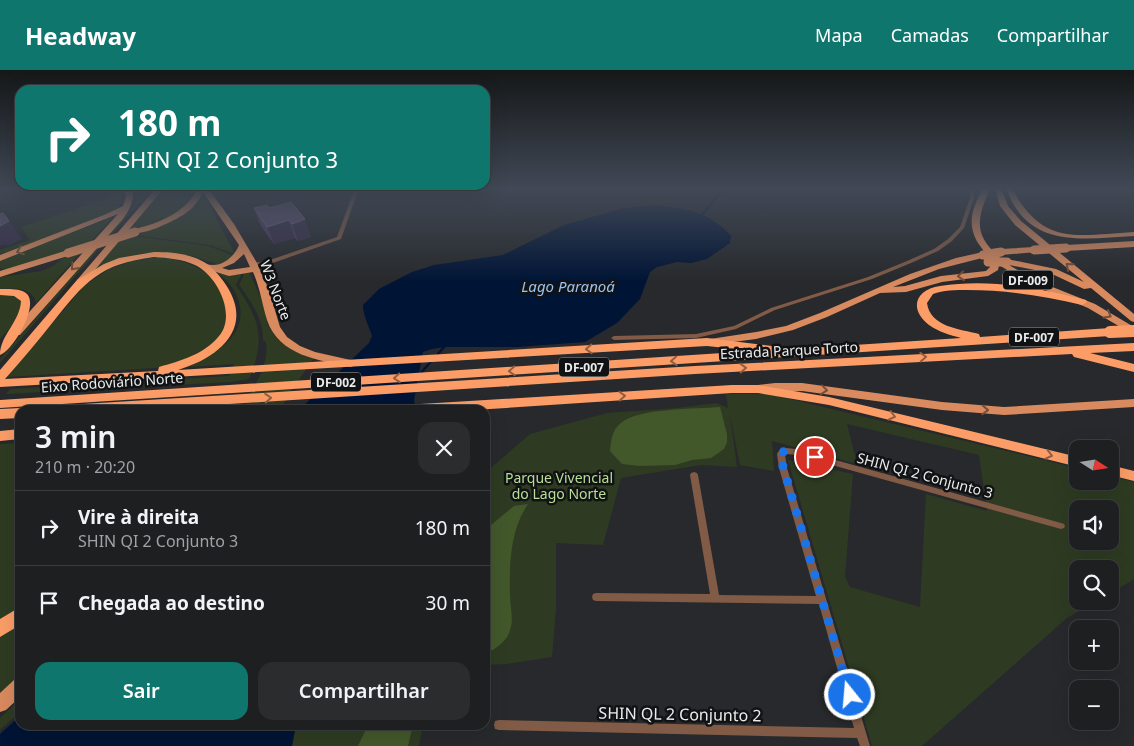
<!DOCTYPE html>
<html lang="pt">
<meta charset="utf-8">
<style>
:root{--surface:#1d1f21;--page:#2a2c2e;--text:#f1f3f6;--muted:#a0a2a5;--line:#3b3d3f;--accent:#0f766e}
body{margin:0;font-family:"Noto Sans",sans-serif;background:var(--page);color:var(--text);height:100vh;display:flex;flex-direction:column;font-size:19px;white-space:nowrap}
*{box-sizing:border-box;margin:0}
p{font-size:16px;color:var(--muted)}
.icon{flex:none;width:28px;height:28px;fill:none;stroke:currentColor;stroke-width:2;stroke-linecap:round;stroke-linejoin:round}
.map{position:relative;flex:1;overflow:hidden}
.side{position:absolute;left:15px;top:335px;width:475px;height:325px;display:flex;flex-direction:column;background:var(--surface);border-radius:15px;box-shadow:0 5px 20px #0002,0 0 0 1px var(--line)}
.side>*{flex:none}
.hud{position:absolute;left:15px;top:15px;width:475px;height:105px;border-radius:15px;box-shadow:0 5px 20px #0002,0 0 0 1px var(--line);background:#0f766e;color:#fff;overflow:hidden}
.needle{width:32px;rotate:102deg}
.buttons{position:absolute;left:1069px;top:370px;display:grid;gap:10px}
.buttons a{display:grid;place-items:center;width:50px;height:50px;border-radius:10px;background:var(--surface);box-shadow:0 5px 20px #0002,0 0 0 1px var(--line);font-size:25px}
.pin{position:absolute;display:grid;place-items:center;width:42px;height:42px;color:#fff;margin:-21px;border:2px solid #fff;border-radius:50%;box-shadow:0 1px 5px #0007}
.me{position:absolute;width:55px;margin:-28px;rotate:343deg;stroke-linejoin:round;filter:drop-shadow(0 0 4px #0008)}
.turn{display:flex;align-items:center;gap:18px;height:105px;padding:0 20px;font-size:22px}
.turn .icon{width:65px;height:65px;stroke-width:2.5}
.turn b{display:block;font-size:35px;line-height:42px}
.round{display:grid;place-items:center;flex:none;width:52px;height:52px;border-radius:15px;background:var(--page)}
.summary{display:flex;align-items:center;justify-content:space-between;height:85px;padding:0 20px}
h1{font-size:30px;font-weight:600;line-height:38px}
.primary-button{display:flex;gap:10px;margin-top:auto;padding:10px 20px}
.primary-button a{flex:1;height:58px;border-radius:15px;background:var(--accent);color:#fff;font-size:20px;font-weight:600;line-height:58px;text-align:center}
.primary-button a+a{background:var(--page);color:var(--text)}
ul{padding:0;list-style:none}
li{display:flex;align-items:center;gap:15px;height:75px;padding:0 20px;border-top:1px solid var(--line)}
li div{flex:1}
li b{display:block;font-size:19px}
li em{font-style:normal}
header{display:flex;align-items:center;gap:30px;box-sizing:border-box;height:70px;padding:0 25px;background:var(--accent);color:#fff}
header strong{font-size:24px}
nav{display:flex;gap:28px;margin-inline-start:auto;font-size:18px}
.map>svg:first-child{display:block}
.green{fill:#2e3b22;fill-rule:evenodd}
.forest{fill:#42582b}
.water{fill:#001435}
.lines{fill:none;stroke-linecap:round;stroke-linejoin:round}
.stream-far1{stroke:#001435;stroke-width:2}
.stream{stroke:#001435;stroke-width:2.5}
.street{fill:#815b46;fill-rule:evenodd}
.primary{fill:#d98a5e;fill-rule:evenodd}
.highway{fill:#fc9d67;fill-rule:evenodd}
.primary-bridge{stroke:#d98a5e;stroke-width:9}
.highway-bridge{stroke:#fc9d67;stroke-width:12}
.wall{fill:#4e3d64}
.shaded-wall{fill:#372d48}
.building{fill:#5f5073;stroke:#746886}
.oneway{stroke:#754e38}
.oneway2{stroke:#925e41}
.route{stroke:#1a73e8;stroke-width:9;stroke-dasharray:0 16.2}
.labels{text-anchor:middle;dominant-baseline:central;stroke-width:5;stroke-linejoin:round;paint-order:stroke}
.shield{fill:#111213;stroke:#a9aaac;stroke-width:1}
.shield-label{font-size:12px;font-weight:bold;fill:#eaebed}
.street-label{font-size:14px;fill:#eaebed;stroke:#111213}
.park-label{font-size:14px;fill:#b9df97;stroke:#111213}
.water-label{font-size:15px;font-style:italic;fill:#9bc1f3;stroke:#111213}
.near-street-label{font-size:16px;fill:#eaebed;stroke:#111213}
</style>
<header>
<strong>Headway</strong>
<nav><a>Mapa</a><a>Camadas</a><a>Compartilhar</a></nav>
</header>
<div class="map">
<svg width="1134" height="676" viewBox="0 0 1134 676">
<rect width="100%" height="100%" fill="#27292c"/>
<path class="green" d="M104 118H120L122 127 120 134 111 143 24 177 0 184V180L30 170 21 157 112 127Z
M136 118H152L0 293V289L131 139 136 130Z
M163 118H195C198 142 158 148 143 158 140 160 137 164 134 166L208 176 234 186 223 194H217L192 186 174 183H146L129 187 88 207Z
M203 126 212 138 213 143 235 184 210 175 134 165C158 157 188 149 203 126Z
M113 147 88 175 7 200 0 198V190Z
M79 184 36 233C33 217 13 218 0 219V207L42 201 53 196 63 188Z
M152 188C178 186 219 201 226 229 228 238 227 248 228 257 223 262 219 270 213 275 198 288 175 295 155 298L7 307 84 216 109 199 133 191Z
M217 202 242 203 236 215C260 250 266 269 249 309L231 312 6 324 10 319 229 306 234 294 189 297C213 284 245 269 240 237 238 222 228 211 217 202Z
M245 202H249L261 228 268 255 276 267 283 274 314 288 289 324 280 340H243C250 324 273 288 265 271H263C264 250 251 231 239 215Z
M0 224 12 225 24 232 15 252 0 269Z
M726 324H769L1077 398 1078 411H1110V406L1134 412V509L1110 524V499H1078V531H1097L1067 548 922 676H872L788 390 853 404 845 506 850 517 920 537 926 424 987 441 979 385 847 354 857 394 772 371 774 401 740 395 730 345 737 397 701 395 621 408 603 475 556 473V539L552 587 507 594 485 595V403L530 364 607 343 677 338 716 333 728 338ZM1078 439H1110V471H1078Z
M20 373V539L0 551V374Z
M20 551V607L0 626V564Z
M20 629V642L0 660V648Z
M296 655H423L419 676H292Z"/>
<path class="forest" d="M720 337 727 364V372L724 379 711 388 692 390 675 395 640 396 622 394 610 381C611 370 612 360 621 353 638 338 696 339 720 337Z
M528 434C510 460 509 495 510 526 510 537 514 549 510 560 508 569 500 575 493 580L485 579V460L514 436Z
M368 655H413L408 676H358Z"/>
<path class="water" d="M653 135C684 138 709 141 731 166L730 173 707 189 691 193 677 192 657 197 650 202 640 229 617 253 585 272 517 277H446L432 279 423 282 414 330 416 340H299L369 273 372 266C369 256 363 246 363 235L379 219 412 202 434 195 503 185 564 155 624 138Z
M20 646V655H296L292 676H0V664Z"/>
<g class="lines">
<path class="stream-far1" d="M702 145 724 118"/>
<path class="stream" d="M437 285 445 276
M420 304 433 289"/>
<path class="street" d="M355 118H359L341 169 270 194 251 195V193L267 191 337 167Z
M970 118H974V128L964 158 952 171 938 181 911 193 872 209 775 240 736 259 696 268 614 270 611 268 614 266 696 264 734 256 771 238 868 207 907 191 934 179 948 169 960 157 970 128Z
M786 378 796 379 1061 453 1064 454 1065 456 1064 458 1061 459 796 385 787 384 785 385 787 398 870 676H860L857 668 499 660 495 659 494 655 495 651 499 650 854 658 819 534 596 531 593 530 592 527 593 524 596 523 710 524 690 405 691 403 694 402 697 403 698 405 719 525 816 526 779 398 777 384 778 382Z"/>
<path class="primary" d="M125 118H132C135 130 130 139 123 149L20 265H12L11 263 12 261 118 144 0 191V185L104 145 123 136 126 126Z
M156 118H164L83 214H77V210Z
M198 118H208L234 154 257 193 269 220 280 257 287 267 300 276 315 282 355 291 356 293 355 295 351 297C319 290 279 286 267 250 262 234 260 218 253 202L229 206 200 197V193C205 193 208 195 213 195 225 195 235 185 239 175L203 122C199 131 193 138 186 143 177 150 139 168 131 162 136 158 143 157 149 155 170 148 188 138 198 118ZM244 184 250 197 229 200 222 198 234 193Z
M983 118H990C976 151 973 166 1004 191L1007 189 1056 199 1084 212 1015 155 1000 136 995 118H1001L1008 136 1021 151 1134 244V252L1131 251 1091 218 1084 219 1050 203 1009 195 1035 210 1095 234 1134 257V265L1088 238 1029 213 999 195 998 200 988 206 942 212 906 222 880 223 827 247 793 260 756 269 710 275 705 272 710 269 756 262 786 256 820 243 910 204 956 188 983 182 987 185 986 187 939 199 893 217 905 216 941 206 986 201 990 197C989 185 985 183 978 173 966 153 973 137 983 118Z
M1006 118H1012C1043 177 1077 165 1134 162V166C1081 169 1028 179 1006 118Z
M1134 171V177L1066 181 1062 178 1066 175Z
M1034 177 1038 180 1037 182 1001 185 997 182 1001 179Z
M68 180 71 181V185L0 207V201Z
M775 313H802L942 332 1004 337 1134 329V337L1004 345 942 340 802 321 758 323 753 319 758 315Z
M20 608V627L6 640 0 642V623L14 610Z"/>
<path class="highway" d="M154 182C170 182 187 183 202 191 212 196 220 206 226 215 255 259 218 288 178 300L707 268 772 276 778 280 961 268C950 265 939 262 929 255 908 239 916 219 940 216 989 208 1039 218 1086 230L1087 232 1082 235C1044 226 1007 220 967 220 956 220 943 220 933 224L927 233C930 257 960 259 979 264L980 267 1110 258 1116 262 1110 266 0 338V330L753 281 707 276 0 317V300L77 210 104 194 119 188ZM154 187C168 188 182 189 195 195 217 205 237 245 219 266 205 284 180 291 159 297L158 301 5 309C22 290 38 271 53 252 85 212 99 194 154 187Z
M0 219C8 219 21 218 27 224 39 236 13 281 0 285 0 265 20 252 21 231L14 226 0 225Z
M1134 273V281L1090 283 1134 294V302L1074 287 1072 284 695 304 137 340H61L63 337 67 335 695 296Z
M732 315H758L829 327 1078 387V397L829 335 758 323H732L474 340H398L400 337 404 335Z
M20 338 25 340H20V348L0 349V339Z
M20 359V369L0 371V361Z
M1110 395 1134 401V411L1110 405Z
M20 537V555L0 567V549Z"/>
<path class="primary-bridge" d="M1034 180 1066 178
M68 183 135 162
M983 185 1001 182
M988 192H1007"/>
<path class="highway-bridge" d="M1110 262 1134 261"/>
</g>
<path class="wall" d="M402 118H436L435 120 403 122Z
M291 132 311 167 298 171 295 168 274 174 261 156 254 138H270Z"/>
<path class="shaded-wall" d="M305 149 311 167 298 171 292 154Z
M289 150 295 168 274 174 267 157Z
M9 151 22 169 7 176 6 174 0 176V156Z"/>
<path class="building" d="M291 132 305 149 292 154 289 150 267 157 254 138 267 135 270 138Z
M3 143 9 151 0 156V144Z"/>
<defs><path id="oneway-chevron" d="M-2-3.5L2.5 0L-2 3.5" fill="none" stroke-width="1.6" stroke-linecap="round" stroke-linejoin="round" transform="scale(1.25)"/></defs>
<g class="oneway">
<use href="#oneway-chevron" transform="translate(20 181) rotate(159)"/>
<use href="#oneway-chevron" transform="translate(1069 196) rotate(-140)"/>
<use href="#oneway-chevron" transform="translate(74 197) rotate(132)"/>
<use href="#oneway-chevron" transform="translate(961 206) rotate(174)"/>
<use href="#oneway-chevron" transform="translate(1108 245) rotate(30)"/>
<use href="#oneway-chevron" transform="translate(824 320) rotate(7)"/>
<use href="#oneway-chevron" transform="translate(985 340) rotate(2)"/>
</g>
<g class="oneway2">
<use href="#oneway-chevron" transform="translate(589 279) rotate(177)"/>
<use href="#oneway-chevron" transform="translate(923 287) rotate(-3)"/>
<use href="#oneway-chevron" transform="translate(674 291) rotate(177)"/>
<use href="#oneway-chevron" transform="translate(743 298) rotate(-3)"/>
<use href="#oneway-chevron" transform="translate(512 301) rotate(177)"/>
<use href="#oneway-chevron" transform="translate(397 308) rotate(176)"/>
<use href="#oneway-chevron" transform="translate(622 326) rotate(-3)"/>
<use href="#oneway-chevron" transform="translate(268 328) rotate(-4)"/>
<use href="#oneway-chevron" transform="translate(892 346) rotate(14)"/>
<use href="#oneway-chevron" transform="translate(1049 385) rotate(14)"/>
</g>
<linearGradient id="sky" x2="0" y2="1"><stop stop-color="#151718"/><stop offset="0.56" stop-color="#414956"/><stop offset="1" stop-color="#414956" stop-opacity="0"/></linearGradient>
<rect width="1134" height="212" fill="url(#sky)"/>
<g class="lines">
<path class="route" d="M815 387 789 381 782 382 780 386 850 625"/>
</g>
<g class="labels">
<g class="shield">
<rect x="1003" y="200.5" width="50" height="19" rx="4"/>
<rect x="1009" y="257.5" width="50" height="19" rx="4"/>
<rect x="559" y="287.5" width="50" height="19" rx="4"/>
<rect x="311" y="302.5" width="50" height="19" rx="4"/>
</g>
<g class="shield-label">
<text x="1028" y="210">DF-009</text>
<text x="1034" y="267">DF-007</text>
<text x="584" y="297">DF-007</text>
<text x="336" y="312">DF-002</text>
</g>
<g class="street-label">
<text transform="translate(276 220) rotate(69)">W3 Norte</text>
<text transform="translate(789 280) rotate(-3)">Estrada Parque Torto</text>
<text transform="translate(112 312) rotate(-4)">Eixo Rodoviário Norte</text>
<text transform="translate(925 405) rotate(15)">SHIN QI 2 Conjunto 3</text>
</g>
<g class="park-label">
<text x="559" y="407">Parque Vivencial<tspan x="559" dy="16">do Lago Norte</tspan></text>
</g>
<g class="water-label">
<text x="568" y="216">Lago Paranoá</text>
</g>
<g class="near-street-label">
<text transform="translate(680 644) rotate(1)">SHIN QL 2 Conjunto 2</text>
</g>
</g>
</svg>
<div class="buttons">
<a><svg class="needle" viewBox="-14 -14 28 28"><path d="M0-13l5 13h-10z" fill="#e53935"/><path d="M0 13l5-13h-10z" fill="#a0a2a5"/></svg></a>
<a><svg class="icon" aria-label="sound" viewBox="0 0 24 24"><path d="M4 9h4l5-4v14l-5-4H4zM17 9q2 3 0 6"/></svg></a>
<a><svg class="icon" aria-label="search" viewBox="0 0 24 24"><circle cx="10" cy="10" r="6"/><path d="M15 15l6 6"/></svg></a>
<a>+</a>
<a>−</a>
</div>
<div class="pin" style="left:815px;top:387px;background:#d93025"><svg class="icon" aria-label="arrive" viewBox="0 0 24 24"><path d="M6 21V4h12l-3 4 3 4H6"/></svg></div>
<svg class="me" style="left:850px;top:625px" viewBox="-20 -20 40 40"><circle r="17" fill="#1a73e8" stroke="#fff" stroke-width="3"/><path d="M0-11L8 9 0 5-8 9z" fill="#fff"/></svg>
<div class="hud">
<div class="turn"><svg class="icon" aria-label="right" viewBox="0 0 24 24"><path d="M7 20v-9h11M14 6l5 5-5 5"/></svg><div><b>180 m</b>SHIN QI 2 Conjunto 3</div></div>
</div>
<section class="side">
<div class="summary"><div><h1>3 min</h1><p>210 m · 20:20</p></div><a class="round"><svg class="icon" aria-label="close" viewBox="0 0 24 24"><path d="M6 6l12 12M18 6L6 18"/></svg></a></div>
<ul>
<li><svg class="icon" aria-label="right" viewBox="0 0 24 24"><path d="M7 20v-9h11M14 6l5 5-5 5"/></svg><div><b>Vire à direita</b><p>SHIN QI 2 Conjunto 3</p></div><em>180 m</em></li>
<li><svg class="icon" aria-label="arrive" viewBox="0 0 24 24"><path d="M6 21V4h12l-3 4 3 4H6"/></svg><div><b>Chegada ao destino</b></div><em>30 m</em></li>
</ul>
<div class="primary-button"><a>Sair</a><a>Compartilhar</a></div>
</section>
</div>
